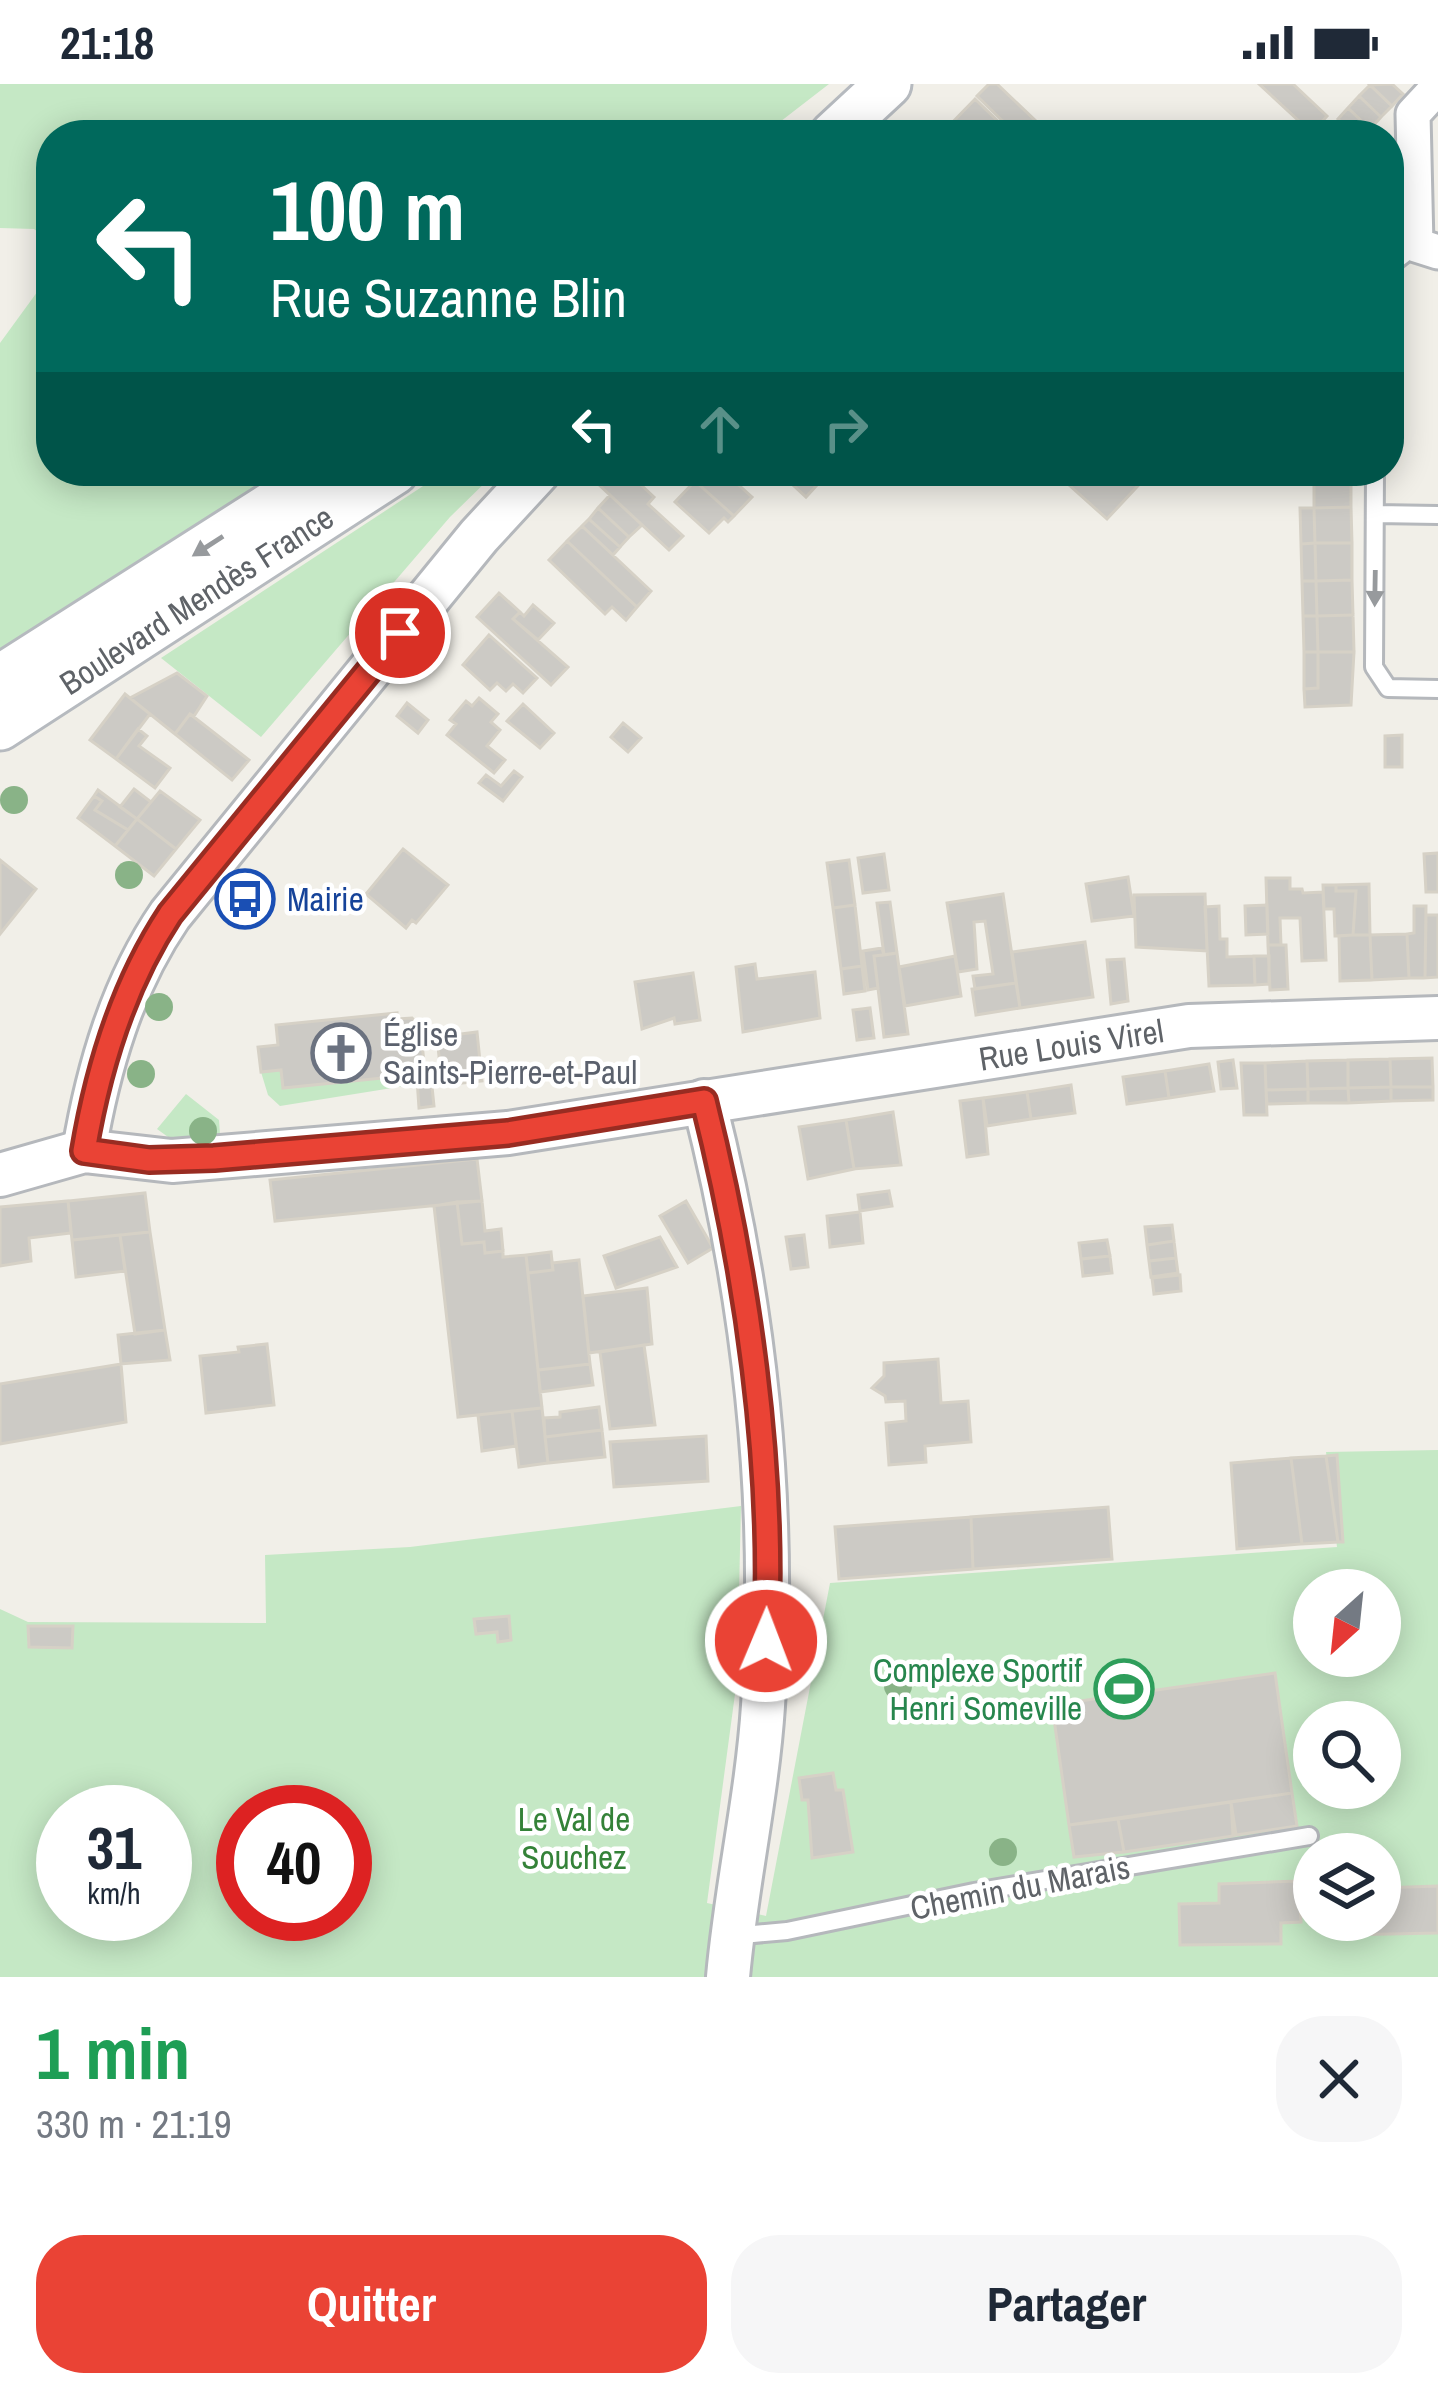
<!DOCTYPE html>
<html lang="fr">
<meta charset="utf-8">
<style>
:root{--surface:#fff;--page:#f6f6f7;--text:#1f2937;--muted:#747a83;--accent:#ea4335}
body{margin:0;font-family:"Archivo Narrow",sans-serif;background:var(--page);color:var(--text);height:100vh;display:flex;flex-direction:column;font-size:45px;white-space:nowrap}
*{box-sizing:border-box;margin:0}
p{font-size:39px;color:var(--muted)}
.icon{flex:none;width:66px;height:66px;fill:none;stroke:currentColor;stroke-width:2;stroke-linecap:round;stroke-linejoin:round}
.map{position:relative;height:1893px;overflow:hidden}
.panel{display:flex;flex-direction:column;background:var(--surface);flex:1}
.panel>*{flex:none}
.guide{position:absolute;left:36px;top:36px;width:1368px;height:366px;border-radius:48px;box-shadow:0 6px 30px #0003;background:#00695c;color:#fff;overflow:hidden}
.needle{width:78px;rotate:207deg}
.fabs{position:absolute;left:1293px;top:1485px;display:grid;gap:24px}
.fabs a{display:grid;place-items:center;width:108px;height:108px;border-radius:50%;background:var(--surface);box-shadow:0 6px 30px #0003;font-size:60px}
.speed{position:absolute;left:36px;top:1701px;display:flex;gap:24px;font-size:60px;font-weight:700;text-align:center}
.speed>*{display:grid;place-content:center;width:156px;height:156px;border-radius:50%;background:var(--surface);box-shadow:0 6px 30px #0003;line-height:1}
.speed small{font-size:30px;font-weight:400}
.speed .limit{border:18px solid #d22;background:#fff;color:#111}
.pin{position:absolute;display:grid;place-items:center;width:102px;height:102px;color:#fff;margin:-51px;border:6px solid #fff;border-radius:50%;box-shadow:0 3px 12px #0007}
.me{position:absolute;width:132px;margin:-66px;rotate:1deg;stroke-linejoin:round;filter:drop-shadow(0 0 9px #0008)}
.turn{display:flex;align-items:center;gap:42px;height:252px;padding:0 36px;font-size:54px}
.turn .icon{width:156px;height:156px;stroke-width:2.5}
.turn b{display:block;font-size:84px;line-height:102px}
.lanes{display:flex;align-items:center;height:114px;padding:0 36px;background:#0003;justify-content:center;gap:60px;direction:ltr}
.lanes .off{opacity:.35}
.round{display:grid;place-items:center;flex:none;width:126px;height:126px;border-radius:48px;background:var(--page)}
.head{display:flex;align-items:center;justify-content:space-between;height:204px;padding:0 36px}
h1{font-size:72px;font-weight:700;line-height:90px;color:#1e9e55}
.button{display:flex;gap:24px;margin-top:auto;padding:24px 36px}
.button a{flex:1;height:138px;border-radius:48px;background:var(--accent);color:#fff;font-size:48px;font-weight:700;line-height:138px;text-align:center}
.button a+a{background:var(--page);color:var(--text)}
.status{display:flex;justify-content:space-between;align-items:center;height:84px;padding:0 60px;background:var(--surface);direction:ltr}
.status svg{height:33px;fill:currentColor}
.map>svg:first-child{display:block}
.green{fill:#c5e8c5;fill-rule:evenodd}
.building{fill:#cccac5;stroke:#d6d1c6;stroke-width:3}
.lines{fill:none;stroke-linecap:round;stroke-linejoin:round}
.service-casing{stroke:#b5b8bc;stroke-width:22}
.minor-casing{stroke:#b5b8bc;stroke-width:39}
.tertiary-casing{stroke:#b5b8bc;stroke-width:48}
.secondary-casing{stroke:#b6babf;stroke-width:51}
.service{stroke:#fff;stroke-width:16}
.minor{stroke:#fff;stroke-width:33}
.tertiary{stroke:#fff;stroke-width:42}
.secondary{stroke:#fff;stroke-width:45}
.tree{fill:#89b387}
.oneway{fill:#979a9d}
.route-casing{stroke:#982c22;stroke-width:30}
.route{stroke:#ea4335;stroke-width:21}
.labels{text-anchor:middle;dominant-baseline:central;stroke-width:9;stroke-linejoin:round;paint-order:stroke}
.street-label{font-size:33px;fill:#5f6368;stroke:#fff}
.transit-label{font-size:33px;fill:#164399;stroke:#fff;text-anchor:start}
.worship-label{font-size:33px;fill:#5b616d;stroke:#fff;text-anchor:start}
.leisure-label{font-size:33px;fill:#27864d;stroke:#fff;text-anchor:end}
.park-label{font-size:33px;fill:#348238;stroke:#fff}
</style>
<div class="status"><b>21:18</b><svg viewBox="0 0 49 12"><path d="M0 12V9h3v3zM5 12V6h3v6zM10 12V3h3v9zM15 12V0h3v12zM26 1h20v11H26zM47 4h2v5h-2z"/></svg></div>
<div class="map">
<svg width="1438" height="1893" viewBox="0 0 1438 1893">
<rect width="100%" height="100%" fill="#f1efe8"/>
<path class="green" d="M0 0H829L763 51H51V157L34 145 0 144Z
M51 189V387H280L0 566V259Z
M446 387H497L450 433 261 653 161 574Z
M281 986 284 1004 402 992 403 987 416 986 417 1000 280 1022 268 1011 261 988Z
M186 1010 219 1036 221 1064 175 1058 157 1045Z
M1438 1366V1893H0V1525L28 1538 266 1539 265 1471 410 1463 741 1422 737 1595 707 1819 766 1832 830 1499 1337 1463 1326 1368ZM1314 1506H1380V1572H1314ZM1314 1638H1380V1704H1314ZM63 1728H165V1830H63ZM243 1728H345V1830H243ZM1314 1770H1380V1836H1314Z"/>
<path class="building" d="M989 0H997L1040 41 1045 51H1017L977 12Z
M1259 0H1293L1327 32 1312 49Z
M1392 0 1403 10 1392 22 1370 1Z
M1370 1 1392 22 1381 33 1359 12Z
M1359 12 1381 33 1370 45 1348 24Z
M975 15 1009 48 1007 51H957L948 43Z
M1348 24 1370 45 1365 51H1355L1338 35Z
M608 387H626L654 413 648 420 683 452 669 466 597 399Z
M704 387H723L752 413 734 432 695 397Z
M778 387H803L817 401 806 413Z
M1082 387H1145L1149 390 1107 435 1069 401Z
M1314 387H1351V423L1314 424Z
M695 397 734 432 728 438 724 434 709 449 675 418Z
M610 411 642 441 629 453 598 424Z
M1351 423 1352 459H1315L1314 424Z
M598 424 629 453 620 463 589 435Z
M1300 424H1314L1315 459 1301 460Z
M589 435 620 463 613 471 582 442Z
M582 442 651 507 637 523 567 457Z
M567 457 637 523 626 536 612 523 605 530 549 476Z
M1315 459 1316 497H1302L1301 460Z
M1315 459H1352V496L1316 497Z
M1352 496 1353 531 1317 532 1316 497Z
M1302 497H1316L1317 532H1303Z
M499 509 520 528 513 535 568 583 551 601 477 533Z
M533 521 554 539 538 556 513 535 520 528 524 532Z
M1353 531 1354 568H1318L1317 532Z
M1303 532H1317L1318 568H1304Z
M489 551 537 594 523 609 513 600 506 607 497 599 490 606 463 581Z
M1304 568H1318V604L1304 605Z
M1318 568H1354L1351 621 1305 623 1304 605 1318 604Z
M177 589 207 612 194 632 190 630 175 650 130 614Z
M125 610 150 630 116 675 90 656Z
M479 614 498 630 491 638 500 646 487 662 505 676 494 689 447 651 456 640 450 636 466 617 472 622Z
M407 619 428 636 418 649 397 632Z
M523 620 554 649 540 664 507 637Z
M190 630 249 676 232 696 175 650Z
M623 639 641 654 628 668 611 653Z
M138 645 147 652 139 662 170 684 155 704 116 675Z
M1402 651V683H1385V652Z
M514 687 522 693 503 717 479 699 486 691 501 702Z
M134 705 151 718 137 735 120 723Z
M98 706 137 735 128 746 95 726 102 717 94 712Z
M160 707 200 736 176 765 137 735Z
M94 712 102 717 95 726 128 746 115 762 78 734Z
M137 735 176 765 154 792 115 762Z
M403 765 448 801 416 839 412 836 406 844 366 810Z
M1438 769V808H1426L1424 770Z
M884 770 889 806 863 809 858 774Z
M0 776 36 805 0 850Z
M849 776 855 821 833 824 827 779Z
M1128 793 1134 832 1092 837 1086 800Z
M1266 794H1290V805H1302L1303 809 1323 808 1326 876 1302 877 1300 834H1280L1281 861H1268Z
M1369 800 1370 851H1353L1356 807H1336V801Z
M1323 801H1336V807H1356L1353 851 1335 852 1334 825H1324Z
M1003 810 1016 899 975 905 973 892 993 890 985 837 974 838 977 885 958 888 947 819Z
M1205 810 1207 867 1136 863 1134 811Z
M890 818 897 869 884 871 877 819Z
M855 821 862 882 841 885 833 824Z
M1267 821 1268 850 1246 851 1245 822Z
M1219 822 1220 855H1227V873L1254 872 1255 901 1209 902 1205 823Z
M1414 822H1426L1425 894H1409L1407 850 1414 849Z
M1426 831H1438V893L1425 894Z
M1407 850 1409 894 1372 896 1370 851Z
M1353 851H1370L1372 896 1340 897 1339 852Z
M1085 858 1093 913 1020 924 1012 868Z
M1268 861H1286L1288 905 1270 906Z
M882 864 884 871 874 872 878 904 868 906 863 867Z
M897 869 908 950 884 953 874 872Z
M955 872 961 912 905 922 899 883Z
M1254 872H1269V900L1255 901Z
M1124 875 1128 917 1111 920 1107 876Z
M755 880 757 895 815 888 820 934 743 948 736 883Z
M862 882 865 907 844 910 841 885Z
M693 889 700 936 675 940 674 934 642 945 635 898Z
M1016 899 1020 924 976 931 972 905Z
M870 924 874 954 857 956 853 926Z
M397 929V935L412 934 420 942 424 978 418 986 403 987V992L283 1004 281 986 261 988 258 963 278 961 276 941Z
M477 948 482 997 442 1001 437 953Z
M1432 974 1433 1003H1391L1390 975Z
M1390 975 1391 1003 1348 1004V976Z
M1233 976 1237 1004 1221 1005 1218 978Z
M1348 976V1004L1308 1005 1307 977Z
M1307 977 1308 1005 1266 1006 1265 979Z
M1241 979H1265L1267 1031H1244Z
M1209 980 1214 1007 1169 1014 1165 987Z
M1165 987 1169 1014 1127 1020 1123 993Z
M431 993 434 1022 419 1024 417 995Z
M1071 1001 1075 1029 1031 1035 1027 1008Z
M1391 1003V1017L1349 1019 1348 1004Z
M1391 1003H1433V1016L1391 1017Z
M1348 1004 1349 1019H1308V1005Z
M1308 1005V1019L1267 1020 1266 1006Z
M1027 1008 1031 1035 987 1042 983 1014Z
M983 1014 988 1070 967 1073 960 1017Z
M893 1028 901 1081 854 1085 846 1036Z
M846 1036 854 1085 808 1095 799 1043Z
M477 1075 482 1117 275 1137 270 1096Z
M889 1107 892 1122 860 1127 858 1111Z
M145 1109 150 1148 72 1156 68 1117Z
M68 1117 71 1149 29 1154 31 1177 0 1182V1123Z
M482 1117 485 1147 501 1145 503 1167 485 1169 484 1158 462 1160 457 1118Z
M686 1117 713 1164 688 1179 660 1132Z
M457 1118 462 1160 484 1158 485 1169 503 1167V1173L526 1171 542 1324 458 1333 434 1122Z
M860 1128 863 1159 830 1163 827 1132Z
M1172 1141 1174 1157 1147 1161 1145 1143Z
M150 1148 165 1246 135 1250 120 1151Z
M120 1151 125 1187 76 1193 72 1156Z
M804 1151 808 1183 791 1185 786 1153Z
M660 1153 677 1183 616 1204 604 1172Z
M1107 1156 1110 1172 1081 1175 1079 1159Z
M1174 1157 1176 1174 1149 1177 1147 1161Z
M551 1168 553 1186 528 1189 526 1171Z
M1110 1172 1112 1189 1083 1192 1081 1175Z
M1176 1174 1178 1189 1151 1193 1149 1177Z
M579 1176 590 1280 538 1286 528 1189 553 1186 552 1179Z
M1180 1191 1181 1207 1154 1210 1152 1194Z
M647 1204 652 1260 589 1269 583 1212Z
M165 1246 170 1276 121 1280 118 1251Z
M267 1260 274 1321 206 1329 200 1272 239 1268 238 1263Z
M644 1261 655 1341 610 1345 600 1268Z
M938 1275 941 1319 968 1317 971 1358 925 1362 926 1378 889 1381 886 1339 906 1337 905 1317 886 1318 885 1312 872 1304 884 1292V1279Z
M121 1280 126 1338 0 1360V1300Z
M590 1280 593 1301 540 1308 538 1286Z
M599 1323 602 1346 545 1353 544 1334 560 1333V1328Z
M542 1324 548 1379 519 1383 512 1327Z
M512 1327 516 1362 482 1367 478 1331Z
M602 1346 605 1373 548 1379 545 1353Z
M706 1352 708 1397 614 1403 610 1358Z
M1337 1371 1343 1458H1338L1326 1372Z
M1326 1372 1338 1458 1302 1460 1291 1374Z
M1291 1374 1302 1460 1237 1465 1231 1379Z
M1108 1423 1112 1475 973 1485 971 1433Z
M971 1433 973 1485 839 1495 835 1443Z
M509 1532 511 1556 498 1558 497 1548 476 1550 474 1535Z
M28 1542H73L72 1564 29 1563Z
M1275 1589 1292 1709 1069 1741 1052 1621Z
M833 1689 836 1706H843L853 1768 812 1774 808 1716H802L799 1694Z
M1292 1709 1297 1742 1236 1751 1231 1718Z
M1231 1718 1233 1752 1124 1768 1118 1735Z
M1118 1735 1124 1768 1074 1773 1069 1741Z
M1299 1797 1301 1838 1281 1839V1860L1180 1861 1179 1820 1219 1819V1800Z
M1438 1802V1849L1341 1851 1335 1836H1380V1804Z"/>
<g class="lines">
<g class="service-casing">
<path id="service" d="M1389 182 1416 161
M1375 387 1374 583 1388 604 1438 605
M1376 430 1438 431
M732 1852 787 1847 974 1808 1309 1752"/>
</g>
<g class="minor-casing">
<path id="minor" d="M1438 3 1413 30 1416 161 1438 168"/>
</g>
<g class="tertiary-casing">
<g id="tertiary">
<path d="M704 1017C754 1214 777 1419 763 1622 757 1713 736 1802 728 1893"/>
<path d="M84 1067C98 984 122 901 170 831L479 452 539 387"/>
<path id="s1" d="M0 1091 84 1067 172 1077 508 1049 1189 942 1438 934"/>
</g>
</g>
<g class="secondary-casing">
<g id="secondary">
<path d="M833 51 888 0"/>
<path d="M0 594 325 387"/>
<path id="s2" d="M0 643 395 387"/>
</g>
</g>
<use href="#service" class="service"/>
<use href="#minor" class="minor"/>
<use href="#tertiary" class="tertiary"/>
<use href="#secondary" class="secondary"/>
</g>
<g class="tree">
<circle cx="14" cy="716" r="14"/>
<circle cx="129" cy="791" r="14"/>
<circle cx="159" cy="923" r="14"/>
<circle cx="141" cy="990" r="14"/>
<circle cx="203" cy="1047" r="14"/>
<circle cx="898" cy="1602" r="14"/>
<circle cx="1003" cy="1768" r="14"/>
</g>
<defs><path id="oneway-solid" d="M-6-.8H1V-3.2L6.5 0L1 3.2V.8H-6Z" transform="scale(3)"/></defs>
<g class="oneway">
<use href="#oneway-solid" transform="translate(208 462) rotate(147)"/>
<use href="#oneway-solid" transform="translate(1375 504) rotate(91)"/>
</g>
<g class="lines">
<g class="route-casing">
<path id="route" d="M400 549 170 830C123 901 98 984 84 1067L149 1076 214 1074 508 1049 704 1017C747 1188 775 1381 766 1557"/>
</g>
<use href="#route" class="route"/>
</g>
<defs>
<g id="bus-ring" transform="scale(3)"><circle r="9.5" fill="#fff" stroke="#1a4fb4" stroke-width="1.5"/><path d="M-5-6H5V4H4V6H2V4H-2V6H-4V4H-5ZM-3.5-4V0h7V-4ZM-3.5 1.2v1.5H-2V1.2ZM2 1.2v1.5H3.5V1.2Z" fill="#1a4fb4"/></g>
<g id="church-ring" transform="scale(3)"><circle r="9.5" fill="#fff" stroke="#6b7280" stroke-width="1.5"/><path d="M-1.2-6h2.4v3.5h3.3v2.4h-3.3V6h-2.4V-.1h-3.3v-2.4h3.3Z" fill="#6b7280"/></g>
<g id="stadium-ring" transform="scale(3)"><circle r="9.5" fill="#fff" stroke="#2e9e5b" stroke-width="1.5"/><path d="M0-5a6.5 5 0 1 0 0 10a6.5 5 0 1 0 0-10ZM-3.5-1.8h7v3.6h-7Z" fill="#2e9e5b"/></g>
</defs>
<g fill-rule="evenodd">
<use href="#bus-ring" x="245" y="815"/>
<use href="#church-ring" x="341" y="969"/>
<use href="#stadium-ring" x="1124" y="1605"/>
</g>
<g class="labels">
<g class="street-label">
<text stroke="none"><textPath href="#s2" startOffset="234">Boulevard Mendès France</textPath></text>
<text stroke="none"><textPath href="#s1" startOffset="1083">Rue Louis Virel</textPath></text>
<text transform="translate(1020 1803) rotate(-11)">Chemin du Marais</text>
</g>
<g class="transit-label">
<text x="287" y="815">Mairie</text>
</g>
<g class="worship-label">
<text x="383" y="950">Église<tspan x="383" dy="38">Saints-Pierre-et-Paul</tspan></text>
</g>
<g class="leisure-label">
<text x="1082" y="1586">Complexe Sportif<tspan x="1082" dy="38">Henri Someville</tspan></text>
</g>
<g class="park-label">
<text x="574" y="1735">Le Val de<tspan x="574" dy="38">Souchez</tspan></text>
</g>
</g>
</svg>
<div class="fabs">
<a><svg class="needle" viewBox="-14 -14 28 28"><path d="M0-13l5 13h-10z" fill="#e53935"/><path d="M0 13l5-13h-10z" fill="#747a83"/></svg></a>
<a><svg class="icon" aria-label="search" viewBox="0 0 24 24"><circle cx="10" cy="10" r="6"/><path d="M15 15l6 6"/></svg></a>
<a><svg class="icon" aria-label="layers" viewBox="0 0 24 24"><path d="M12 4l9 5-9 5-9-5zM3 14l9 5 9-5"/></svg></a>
</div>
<div class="speed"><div>31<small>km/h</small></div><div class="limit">40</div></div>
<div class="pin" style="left:400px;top:549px;background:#d93025"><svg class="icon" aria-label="arrive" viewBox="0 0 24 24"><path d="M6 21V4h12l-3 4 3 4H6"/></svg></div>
<svg class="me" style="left:766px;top:1557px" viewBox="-20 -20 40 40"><circle r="17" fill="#ea4335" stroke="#fff" stroke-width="3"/><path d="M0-11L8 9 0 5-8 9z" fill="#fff"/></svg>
<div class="guide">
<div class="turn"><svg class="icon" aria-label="left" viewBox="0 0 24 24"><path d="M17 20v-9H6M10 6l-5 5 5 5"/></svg><div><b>100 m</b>Rue Suzanne Blin</div></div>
<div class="lanes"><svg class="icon" aria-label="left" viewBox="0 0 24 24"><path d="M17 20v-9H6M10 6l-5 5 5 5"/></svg><svg class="icon off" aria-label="ahead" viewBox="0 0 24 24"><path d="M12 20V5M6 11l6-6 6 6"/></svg><svg class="icon off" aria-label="right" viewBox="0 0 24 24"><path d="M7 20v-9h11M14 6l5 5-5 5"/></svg></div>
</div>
</div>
<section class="panel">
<div class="head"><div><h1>1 min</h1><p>330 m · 21:19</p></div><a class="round"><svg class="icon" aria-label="close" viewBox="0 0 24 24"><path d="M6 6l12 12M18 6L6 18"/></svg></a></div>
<div class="button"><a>Quitter</a><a>Partager</a></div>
</section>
